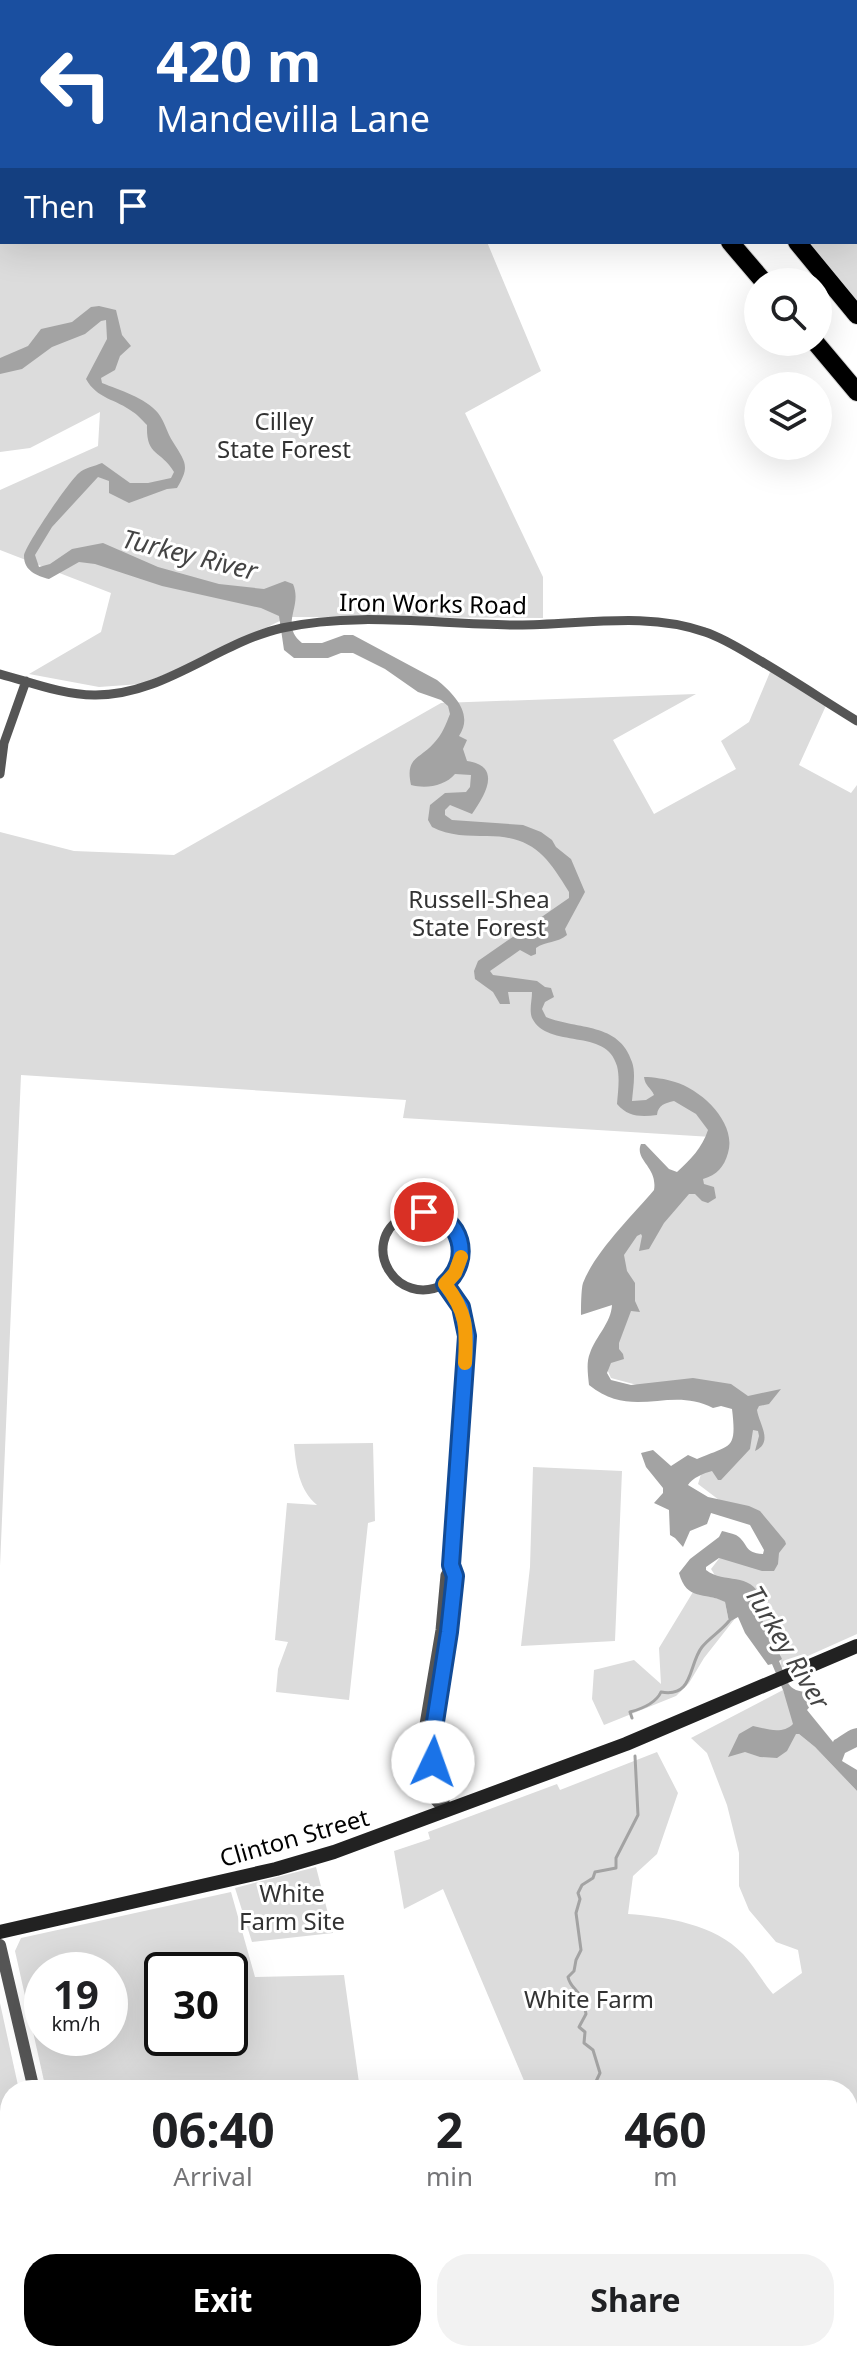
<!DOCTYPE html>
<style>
:root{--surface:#fff;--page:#f2f2f2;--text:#202124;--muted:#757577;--accent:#000}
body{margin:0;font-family:"Noto Sans",sans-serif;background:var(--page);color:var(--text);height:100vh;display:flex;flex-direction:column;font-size:30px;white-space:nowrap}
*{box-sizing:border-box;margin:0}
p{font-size:26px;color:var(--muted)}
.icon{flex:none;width:44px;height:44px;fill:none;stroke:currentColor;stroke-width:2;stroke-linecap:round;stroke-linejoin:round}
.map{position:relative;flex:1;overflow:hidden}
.sheet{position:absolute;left:0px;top:2080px;width:858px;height:282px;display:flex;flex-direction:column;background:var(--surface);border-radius:32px 32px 0 0;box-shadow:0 8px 32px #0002}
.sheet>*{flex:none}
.guide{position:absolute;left:0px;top:0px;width:858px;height:244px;box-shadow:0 8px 32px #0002;background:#1a4fa0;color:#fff;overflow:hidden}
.fabs{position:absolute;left:744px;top:268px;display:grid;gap:16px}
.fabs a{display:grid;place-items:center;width:88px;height:88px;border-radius:50%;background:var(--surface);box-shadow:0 8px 32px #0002;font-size:40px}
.speed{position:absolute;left:24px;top:1952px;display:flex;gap:16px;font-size:40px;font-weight:700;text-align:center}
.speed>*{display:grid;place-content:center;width:104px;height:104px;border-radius:50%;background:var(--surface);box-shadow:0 8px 32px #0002;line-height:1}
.speed small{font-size:20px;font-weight:400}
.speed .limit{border:4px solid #111;border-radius:12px;background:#fff;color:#111}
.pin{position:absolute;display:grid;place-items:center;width:68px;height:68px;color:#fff;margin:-34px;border:4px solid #fff;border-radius:50%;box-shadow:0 2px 8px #0007}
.me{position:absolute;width:88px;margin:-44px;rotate:3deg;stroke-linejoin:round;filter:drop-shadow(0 0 6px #0008)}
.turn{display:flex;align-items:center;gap:28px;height:168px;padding:0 24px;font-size:36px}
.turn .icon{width:104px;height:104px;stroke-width:2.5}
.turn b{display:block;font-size:56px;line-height:68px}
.then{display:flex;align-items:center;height:76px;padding:0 24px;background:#0003;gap:16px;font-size:30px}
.eta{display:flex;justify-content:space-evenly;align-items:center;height:136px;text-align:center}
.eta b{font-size:48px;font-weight:700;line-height:56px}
.cta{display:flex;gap:16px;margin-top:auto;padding:16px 24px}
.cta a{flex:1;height:92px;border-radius:32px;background:var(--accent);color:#fff;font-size:32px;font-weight:700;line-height:92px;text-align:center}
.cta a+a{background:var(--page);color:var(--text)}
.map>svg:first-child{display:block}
.green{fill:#dcdcdc;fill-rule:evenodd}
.water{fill:#a3a3a3}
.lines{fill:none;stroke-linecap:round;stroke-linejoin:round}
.stream{stroke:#a3a3a3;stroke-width:3}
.motorway-casing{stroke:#dbdbdb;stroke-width:20}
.minor{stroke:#555;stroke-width:9}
.tertiary{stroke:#555;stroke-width:12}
.secondary{stroke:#222;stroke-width:14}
.motorway{stroke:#000;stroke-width:18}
.route-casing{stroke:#114b97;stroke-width:20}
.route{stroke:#1a73e8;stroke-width:14}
.slow{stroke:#f59e0b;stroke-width:14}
.labels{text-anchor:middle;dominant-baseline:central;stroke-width:6;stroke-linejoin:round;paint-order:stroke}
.park-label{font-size:24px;fill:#333;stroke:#fff}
.street-label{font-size:24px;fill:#000;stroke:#fff}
.water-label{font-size:26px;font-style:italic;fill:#444;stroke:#fff}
</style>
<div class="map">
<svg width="857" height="2361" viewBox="0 0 857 2361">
<rect width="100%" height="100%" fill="#fff"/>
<path class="green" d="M0 0H384L385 2H2V242H487L541 371 465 413 543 577V618L288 617 200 660 141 684 99 687 29 674 101 632 111 593 0 550V490L98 446 100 412 30 448 0 452Z
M856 205H857V317L796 242H856Z
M773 665 829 699 799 765 851 793 857 785V1634L781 1668 780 1650 739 1589 716 1577 711 1569 721 1556 748 1566 767 1551 764 1538 748 1522 698 1484 702 1471 724 1464 747 1421 703 1382 637 1385 611 1378 607 1369 618 1261 639 1227 712 1137 403 1118 406 1100 21 1075 0 1566V832L74 851 174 855 441 703 696 694 613 740 654 814 736 769 721 741 749 722Z
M373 1443 375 1521 368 1523 349 1700 276 1692 278 1669 288 1642 275 1640 287 1503 317 1505C299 1490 296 1466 294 1444Z
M533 1467 622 1471 615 1641 521 1646 530 1567Z
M693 1592C702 1596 718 1597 725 1602L729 1622 737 1616 704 1658 689 1683 676 1696 604 1725 592 1699 594 1670 634 1660 661 1684 659 1648Z
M783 1690 799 1734 815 1747 857 1791V2361H22L23 2352H848V2090H528L443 1889 404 1909 394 1851 430 1839 428 1832 557 1784 560 1790 657 1752 678 1793 657 1854 633 1876 628 1914C666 1917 715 1924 743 1954 754 1966 762 1981 773 1994L802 1973 798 1950 776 1942 749 1910 739 1886V1853L727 1805 707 1753 691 1738Z
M316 1867 333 1933 252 1942 235 1888Z
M231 1892 255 1977 344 1975 360 2090H46L15 1951 21 1938ZM42 1970H110V2038H42ZM162 1970H230V2038H162Z
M0 2003 19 2090H10V2268L0 2334Z"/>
<path class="water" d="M99 306 116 310 122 335 131 346 120 356 115 370 101 378 102 383C119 390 146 398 158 413 165 422 167 433 173 442 186 463 190 466 177 488L167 489 129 503 109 493V481L98 477 52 527 35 555 39 567 50 564 72 549 103 543 158 567 219 584 264 589 285 581 293 584C303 607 279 624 302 643H322L344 635H353L437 680C454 694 474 714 459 736L467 740 463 749 467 761C502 766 486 794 472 814L450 805 445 810V815L452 820 523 825 541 832 552 840 556 847 571 859 585 892 565 929 567 935C558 943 545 941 536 948V954L531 956 520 950 490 971 493 975 537 981 545 987 551 988 554 997 545 1002 542 1009 546 1017C578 1030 619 1022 632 1062 636 1073 633 1089 632 1101L646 1100 654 1095C651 1088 645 1086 644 1077 653 1077 666 1079 675 1082 702 1090 737 1123 728 1153 724 1167 717 1175 703 1179L704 1184 714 1187 716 1198 708 1203 702 1201 695 1194H689L664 1223 649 1249 639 1251 642 1236 641 1234 637 1236 624 1255 627 1271 635 1283V1301L640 1312 631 1311 619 1343V1349L623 1354 624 1359 611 1363 607 1373 611 1380 631 1385 693 1378 731 1384 748 1396 781 1389 769 1404 759 1406 757 1410C759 1424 774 1442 755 1451L759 1436 758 1431 753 1430 750 1449 721 1480H718L712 1471C704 1473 692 1478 688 1485L708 1497 749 1506 760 1511 785 1541 786 1544 779 1553 778 1564 774 1571H762L719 1558 706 1567V1570C725 1585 749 1570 762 1599L753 1606 767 1628 782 1659 779 1661C790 1687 786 1691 815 1693L818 1697 807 1710 833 1742 834 1740C842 1736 848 1729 857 1728V1747L845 1753 842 1761 857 1770V1791L815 1747 799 1734H796L787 1751 777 1758 760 1757 745 1752 728 1757 739 1734 753 1726C767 1729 782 1735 793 1724L783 1690 772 1664 768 1665 745 1633 738 1617 729 1622 725 1602C704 1591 687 1602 679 1573L690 1559 719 1537 722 1531C726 1532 731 1533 736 1535 749 1543 743 1553 763 1554L764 1550 750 1525 711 1513 707 1524 690 1531 683 1547 675 1538 670 1535 669 1510 654 1503 663 1493V1488L646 1467 641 1453 653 1450 671 1466 688 1455 697 1459C731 1444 737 1451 732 1409L721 1406 713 1408C669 1385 634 1421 589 1385 588 1375 586 1362 590 1353 596 1336 611 1323 612 1305L581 1315C581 1309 581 1289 583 1283 595 1252 632 1216 654 1190 658 1167 634 1160 641 1144H645L669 1169 677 1172C691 1159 702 1148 708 1130L696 1114 674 1101C665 1103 658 1105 657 1115 641 1117 628 1117 617 1104 618 1091 620 1078 617 1066 607 1027 548 1050 532 1018 529 1010 532 1001 532 992H508L510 1004H500L493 992 475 979 474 971 478 961 569 898V892C547 856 533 836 487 836 469 836 449 836 432 827L428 820 430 805 445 793 466 792 470 787 471 775 455 774C445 786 426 789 411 785 405 757 419 760 434 743 442 735 446 724 450 714L448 706 441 700 418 692 385 669 353 653H341L328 658H294L284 650 279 616 261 608 162 586 95 564 79 562 49 579C37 576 24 571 24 556 24 547 70 480 79 473 84 468 95 466 102 463L130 483H148L171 478 174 472C160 449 146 457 147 425 143 421 138 415 133 412 116 399 97 399 86 379L107 339 106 320 101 321 85 334 52 347 22 369 0 374V358L28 346 41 329 72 322 91 307Z"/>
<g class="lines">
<path class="stream" d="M632 1718 630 1712C641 1709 656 1703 661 1692 694 1698 688 1665 702 1647 709 1638 721 1631 729 1621
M592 2090 600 2073 593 2050 584 2043 585 2032 579 2027 586 2014C585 2009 584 2002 581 1997 577 1989 570 1987 568 1977L574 1971 576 1960 581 1950 576 1913 580 1899 578 1893 582 1885 593 1878 595 1872 616 1868V1858L638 1815 635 1756
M422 2361 442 2352"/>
<g class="motorway-casing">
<path id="motorway" d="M532 0 533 2
M597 0 599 2
M730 242 764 282
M797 242 857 315
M815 342 857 392"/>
</g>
<path class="minor" d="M0 674C30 682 63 695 94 695 163 696 217 643 282 628 358 611 440 625 518 625 579 625 647 611 705 632 726 639 745 652 764 663 796 682 826 702 857 721
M0 774 4 743 26 681
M445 1284C484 1252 445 1193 403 1217 358 1243 396 1310 445 1284L461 1307 467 1336 451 1565 455 1576 449 1632 431 1748 434 1768 445 1796V1812
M445 1812 434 1800 425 1777 420 1748 440 1630 445 1575 451 1565"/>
<path class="tertiary" d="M0 1945 34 2090
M8 2361 10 2350"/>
<path class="secondary" d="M0 1932 276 1869 334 1852 626 1744 857 1646"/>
<use href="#motorway" class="motorway"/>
</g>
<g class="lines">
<g class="route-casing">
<path id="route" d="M424 1212C462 1216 473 1260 445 1284L461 1307 467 1336 451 1565 455 1576 449 1632 432 1741 433 1762"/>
</g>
<use href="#route" class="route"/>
<path class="slow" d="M461 1257 455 1273 445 1284C467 1312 467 1328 465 1363"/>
</g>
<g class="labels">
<g class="park-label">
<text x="284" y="420">Cilley<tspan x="284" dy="28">State Forest</tspan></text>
<text x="479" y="898">Russell-Shea<tspan x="479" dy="28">State Forest</tspan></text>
<text x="292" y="1892">White<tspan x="292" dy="28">Farm Site</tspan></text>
<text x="589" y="1998">White Farm</text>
</g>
<g class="street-label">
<text transform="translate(433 603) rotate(1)">Iron Works Road</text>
<text transform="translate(294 1837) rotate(-16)">Clinton Street</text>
</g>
<g class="water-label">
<text transform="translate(190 554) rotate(14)">Turkey River</text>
<text transform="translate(788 1647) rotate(59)">Turkey River</text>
</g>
</g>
</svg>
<div class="fabs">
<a><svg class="icon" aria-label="search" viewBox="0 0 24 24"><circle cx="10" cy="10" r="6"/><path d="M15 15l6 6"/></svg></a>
<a><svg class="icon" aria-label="layers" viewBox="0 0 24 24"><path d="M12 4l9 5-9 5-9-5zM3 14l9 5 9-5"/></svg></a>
</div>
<div class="speed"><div>19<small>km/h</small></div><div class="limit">30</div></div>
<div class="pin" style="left:424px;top:1212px;background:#d93025"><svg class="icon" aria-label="arrive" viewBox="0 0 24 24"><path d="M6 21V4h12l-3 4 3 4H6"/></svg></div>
<svg class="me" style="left:433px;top:1762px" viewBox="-20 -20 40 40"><circle r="19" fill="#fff"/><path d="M0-13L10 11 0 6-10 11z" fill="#1a73e8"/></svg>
<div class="guide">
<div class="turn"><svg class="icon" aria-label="left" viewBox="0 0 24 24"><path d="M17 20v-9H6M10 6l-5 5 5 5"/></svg><div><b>420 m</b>Mandevilla Lane</div></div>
<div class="then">Then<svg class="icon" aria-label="arrive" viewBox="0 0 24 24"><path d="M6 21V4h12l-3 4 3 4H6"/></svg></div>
</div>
<section class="sheet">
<div class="eta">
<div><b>06:40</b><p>Arrival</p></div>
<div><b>2</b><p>min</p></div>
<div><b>460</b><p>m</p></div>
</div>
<div class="cta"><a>Exit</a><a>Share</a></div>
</section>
</div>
